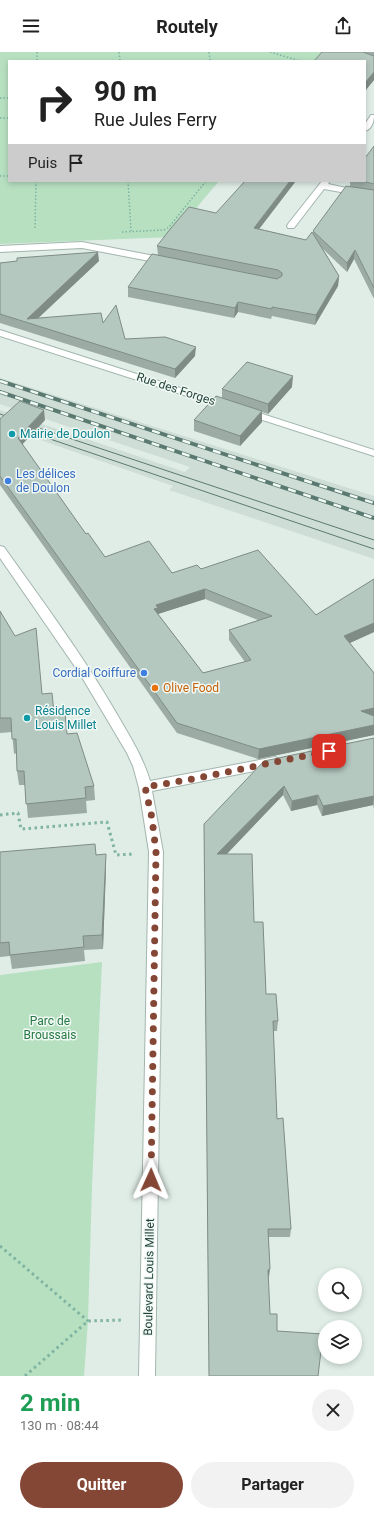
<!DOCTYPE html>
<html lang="fr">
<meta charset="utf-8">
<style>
:root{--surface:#fff;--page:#f2f2f2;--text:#222;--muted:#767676;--accent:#854735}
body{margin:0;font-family:Roboto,sans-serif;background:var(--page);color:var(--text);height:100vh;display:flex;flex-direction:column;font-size:15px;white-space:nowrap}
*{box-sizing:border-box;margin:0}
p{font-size:13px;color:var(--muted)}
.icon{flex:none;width:22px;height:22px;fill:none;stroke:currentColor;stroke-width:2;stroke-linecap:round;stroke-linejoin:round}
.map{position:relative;height:1324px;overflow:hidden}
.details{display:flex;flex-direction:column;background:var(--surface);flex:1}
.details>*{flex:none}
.hud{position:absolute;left:8px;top:8px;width:358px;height:122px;border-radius:0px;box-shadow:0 2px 6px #0003;background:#fff;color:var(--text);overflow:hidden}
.buttons{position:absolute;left:318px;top:1216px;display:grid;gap:8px}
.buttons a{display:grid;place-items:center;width:44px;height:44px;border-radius:50%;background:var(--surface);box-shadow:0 2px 6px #0003;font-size:20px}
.pin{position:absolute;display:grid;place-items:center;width:34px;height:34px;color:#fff;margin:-17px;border-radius:8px;box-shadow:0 2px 6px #0006}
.me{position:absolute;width:44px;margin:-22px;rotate:1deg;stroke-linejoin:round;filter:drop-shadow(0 0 3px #0008)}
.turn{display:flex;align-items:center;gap:14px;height:84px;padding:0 20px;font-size:18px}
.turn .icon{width:52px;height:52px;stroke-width:2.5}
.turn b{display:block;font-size:28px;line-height:34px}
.then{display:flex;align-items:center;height:38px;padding:0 20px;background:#0003;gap:8px;font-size:15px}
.round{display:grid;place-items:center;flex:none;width:42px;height:42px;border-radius:21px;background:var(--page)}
.head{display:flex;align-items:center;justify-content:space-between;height:68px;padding:0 20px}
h1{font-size:24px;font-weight:700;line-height:30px;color:#1e9e55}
.action{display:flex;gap:8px;margin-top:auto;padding:8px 20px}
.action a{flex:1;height:46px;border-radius:24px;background:var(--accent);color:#fff;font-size:16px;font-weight:700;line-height:46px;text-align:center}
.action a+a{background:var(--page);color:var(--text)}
header{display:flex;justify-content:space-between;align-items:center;height:52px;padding:0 20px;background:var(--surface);font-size:18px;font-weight:700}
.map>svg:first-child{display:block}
.built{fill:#ceddd6}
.green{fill:#b7e0c1}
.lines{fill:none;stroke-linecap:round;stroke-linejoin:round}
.minor-casing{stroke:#a2b5ae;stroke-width:2}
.path-far1{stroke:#7eb3a1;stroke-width:1.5;stroke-dasharray:1.5 2;stroke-linecap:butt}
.path{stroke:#7eb3a1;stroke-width:3;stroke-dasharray:2.5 3.5;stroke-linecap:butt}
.minor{fill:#fff;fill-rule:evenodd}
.tram{stroke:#5a7a71;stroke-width:1}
.rail-casing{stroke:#5a7a71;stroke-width:4}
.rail{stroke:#f1f9f5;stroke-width:2.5;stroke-dasharray:8;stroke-linecap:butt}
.wall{fill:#9caca5;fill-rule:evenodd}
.shaded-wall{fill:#7f8c86}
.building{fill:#b5c8c0;stroke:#7f8c86;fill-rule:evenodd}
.route{stroke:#854735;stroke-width:7;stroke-dasharray:0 12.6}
.culture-dot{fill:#0f9aa8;stroke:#f1f9f5;stroke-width:1.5}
.shop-dot{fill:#3f7fe0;stroke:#f1f9f5;stroke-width:1.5}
.food-dot{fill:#e8710a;stroke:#f1f9f5;stroke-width:1.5}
.labels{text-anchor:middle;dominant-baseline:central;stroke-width:3;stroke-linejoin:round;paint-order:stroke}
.street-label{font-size:12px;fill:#1f3f36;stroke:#f1f9f5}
.culture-label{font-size:12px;fill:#0d838f;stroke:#f1f9f5;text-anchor:start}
.shop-label{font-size:12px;fill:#366cbe;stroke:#f1f9f5;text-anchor:start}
.food-label{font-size:12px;fill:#c56008;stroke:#f1f9f5;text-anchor:start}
.park-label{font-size:12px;fill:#267944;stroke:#f1f9f5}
</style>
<header><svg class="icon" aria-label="menu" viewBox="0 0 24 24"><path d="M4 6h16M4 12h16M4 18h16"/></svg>Routely<svg class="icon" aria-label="share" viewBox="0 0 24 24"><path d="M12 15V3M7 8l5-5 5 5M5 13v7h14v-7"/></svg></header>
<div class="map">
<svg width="374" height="1324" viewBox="0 0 374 1324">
<rect width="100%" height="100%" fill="#e0ede7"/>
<path class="built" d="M0 326 374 444V507L169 438 173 434 0 374V358L185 420 190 415 0 352Z"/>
<path class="green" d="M0 0H326L321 9H9V129H219L172 185 0 192Z
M102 910 92 1135 88 1269 84 1324H0V923Z"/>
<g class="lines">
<g class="minor-casing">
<path id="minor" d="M371 63H374C374 69 372 77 365 79V72Z
M322 129H330L328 132 374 142V146L324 137 294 176H288L287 174 288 172Z
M82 190 165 206 169 209 165 212 82 196 0 200V194Z
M0 278 230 352 232 354 230 356H224L0 284Z
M247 357 374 398V404L244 362 242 360 244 358Z
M0 494 4 495C44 551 84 605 118 664 130 685 143 705 150 729L275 705 279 707 281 710 279 713 275 715 152 739 163 800 155 1324H139L149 800 139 736 133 714 127 701 80 622 0 506Z"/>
</g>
<path class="path-far1" d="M37 0V9
M119 0 120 9
M209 0 210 9
M270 0 300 9
M0 46H9
M0 66H9
M0 124H9
M128 129 131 179
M35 176 36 129
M122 180 164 178 169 175 206 129"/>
<path class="path" d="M0 763 18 761 21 777 107 770 116 803 134 802
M0 1194 88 1269
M25 1324 88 1269 124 1268"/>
<use href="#minor" class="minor"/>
<path class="tram" d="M0 362 14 367
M0 370 374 497
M27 372 374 488"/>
<g class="rail-casing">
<path id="rail" d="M0 329 374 451
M0 340 374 466"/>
</g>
<use href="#rail" class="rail"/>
</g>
<path class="wall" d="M322 0H374V28L365 39V9Z
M374 94V246L373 245 354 207 347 220 323 197 339 224 338 234 315 273 272 264 271 267 238 260 234 266 128 245V235L158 203 157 194 216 161 260 177 306 188 313 181V179L350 134V129H365Z
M99 209 38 266 103 271 125 287 195 304 175 326 0 271V211Z
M292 335 268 362 262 360V370L240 394 194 379V368L222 346V337Z
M0 367 45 368 22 392 86 482 105 505 172 521 201 517 316 563 374 527V580L350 591 374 621V683L258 707 177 681 0 433ZM205 547 258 568 229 578V588L245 610 203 621 158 562Z
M0 559 42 642 67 682 94 734 95 748 86 749 87 761 28 766 25 733H19L17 719V701L14 702 12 680 0 681Z
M374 686V757L373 753 322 764 317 753 291 759 283 743 227 802 254 870 266 942 278 969 277 979H273L277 1067 291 1177 290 1185H269V1225H268L209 1324 204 772Z
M0 800 96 803 106 816 103 897 84 898 85 909 12 917 10 904 0 905Z"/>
<path class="shaded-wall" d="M374 20V28L365 39V31Z
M290 129H296L253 185 254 176Z
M355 198 354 207 347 220V211Z
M98 200 99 209 32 272 27 267Z
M339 224 338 234 315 273 316 263Z
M238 250V260L234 266 235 256Z
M196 295 195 304 175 326V317Z
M293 324 292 335 268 362V352Z
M44 358 45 368 19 396 18 386Z
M262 359V370L240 394V384Z
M205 537V547L158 562 154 557 156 553Z
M374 571V580L343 594 344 584Z
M374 656V666L361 659Z
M374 673V683L258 707 259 697Z
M284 734 283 743 217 812V802Z
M318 743 317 753 291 759 292 749Z
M374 744 373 753 322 764 323 754Z
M106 802V816L103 897 102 883Z
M270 1217 269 1225 267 1226 268 1218Z"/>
<path class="building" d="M322 0H363L374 4V20L365 31V9H314Z
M374 94V132L362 129H365V106Z
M245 129H290L254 176 306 188 312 180 339 224 316 263 272 255V257L238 250 235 256 128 235 152 202 277 227 282 224V221L278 218 157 194 171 176 189 155 216 161Z
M346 134 374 138V236L355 198 347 211 313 179Z
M98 200 27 267 101 261 103 271 116 253 125 287 165 285 196 295 175 317 0 262V211L17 209V206Z
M247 310 293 324 268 352 222 337Z
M216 344 262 359 240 384 194 368Z
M20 349 44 358 18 386 86 482 88 481 105 505 149 489 172 521 197 513 201 517 258 498 316 563 374 527V571L344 584 374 621V656L361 659 374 664V673L259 697 177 671 0 424V367ZM205 537 272 564 229 578 251 608 203 621 154 557 158 556 156 553Z
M0 559 15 584 36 576 42 642 52 641 54 661H65L67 682 77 681 94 734 85 735 86 746 26 752 24 719H17L16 687H12L11 666H0Z
M374 686V744L323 754 318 743 292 749 284 734 217 802H252L254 870H263L266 942H276L278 969H273L277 1067 283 1066 291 1177H268L270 1217 268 1218 270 1262H277V1279L323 1282 318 1324H209L204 772 264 709Z
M95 792 96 803 106 802 102 883 83 884 84 895 10 903 9 890 0 891V800Z"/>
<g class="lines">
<path class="route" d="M151 1128 156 800 152 766 145 735 193 727 329 699"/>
</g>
<g class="culture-dot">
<circle cx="12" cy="382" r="4"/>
<circle cx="27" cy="666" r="4"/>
</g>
<g class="shop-dot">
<circle cx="8" cy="429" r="4"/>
<circle cx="144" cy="621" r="4"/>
</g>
<circle class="food-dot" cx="155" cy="636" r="4"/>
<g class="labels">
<g class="street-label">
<text transform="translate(176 337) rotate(18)">Rue des Forges</text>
<text transform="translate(149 1225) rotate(-89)">Boulevard Louis Millet</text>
</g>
<g class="culture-label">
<text x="20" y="382">Mairie de Doulon</text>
<text x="35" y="659">Résidence<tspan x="35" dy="14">Louis Millet</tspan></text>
</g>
<g class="shop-label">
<text x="16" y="422">Les délices<tspan x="16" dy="14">de Doulon</tspan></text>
<text x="136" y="621" text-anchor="end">Cordial Coiffure</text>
</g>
<g class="food-label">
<text x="163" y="636">Olive Food</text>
</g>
<g class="park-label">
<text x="50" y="969">Parc de<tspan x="50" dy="14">Broussais</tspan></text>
</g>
</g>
</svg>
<div class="buttons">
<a><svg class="icon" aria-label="search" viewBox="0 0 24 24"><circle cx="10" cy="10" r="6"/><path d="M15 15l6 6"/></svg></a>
<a><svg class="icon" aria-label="layers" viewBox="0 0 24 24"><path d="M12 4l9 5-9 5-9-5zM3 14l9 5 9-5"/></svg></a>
</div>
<div class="pin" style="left:329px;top:699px;background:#d93025"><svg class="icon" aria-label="arrive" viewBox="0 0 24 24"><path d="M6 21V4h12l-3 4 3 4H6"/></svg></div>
<svg class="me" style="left:151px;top:1128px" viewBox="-20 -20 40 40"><path d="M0-17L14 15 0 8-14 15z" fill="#854735" stroke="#fff" stroke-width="4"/></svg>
<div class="hud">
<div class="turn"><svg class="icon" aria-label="right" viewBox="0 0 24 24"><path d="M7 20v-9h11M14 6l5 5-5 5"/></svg><div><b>90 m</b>Rue Jules Ferry</div></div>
<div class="then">Puis<svg class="icon" aria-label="arrive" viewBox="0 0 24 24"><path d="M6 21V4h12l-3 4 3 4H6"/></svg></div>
</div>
</div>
<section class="details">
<div class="head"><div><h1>2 min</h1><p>130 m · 08:44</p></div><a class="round"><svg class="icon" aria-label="close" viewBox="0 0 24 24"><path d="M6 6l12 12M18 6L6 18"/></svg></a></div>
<div class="action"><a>Quitter</a><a>Partager</a></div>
</section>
